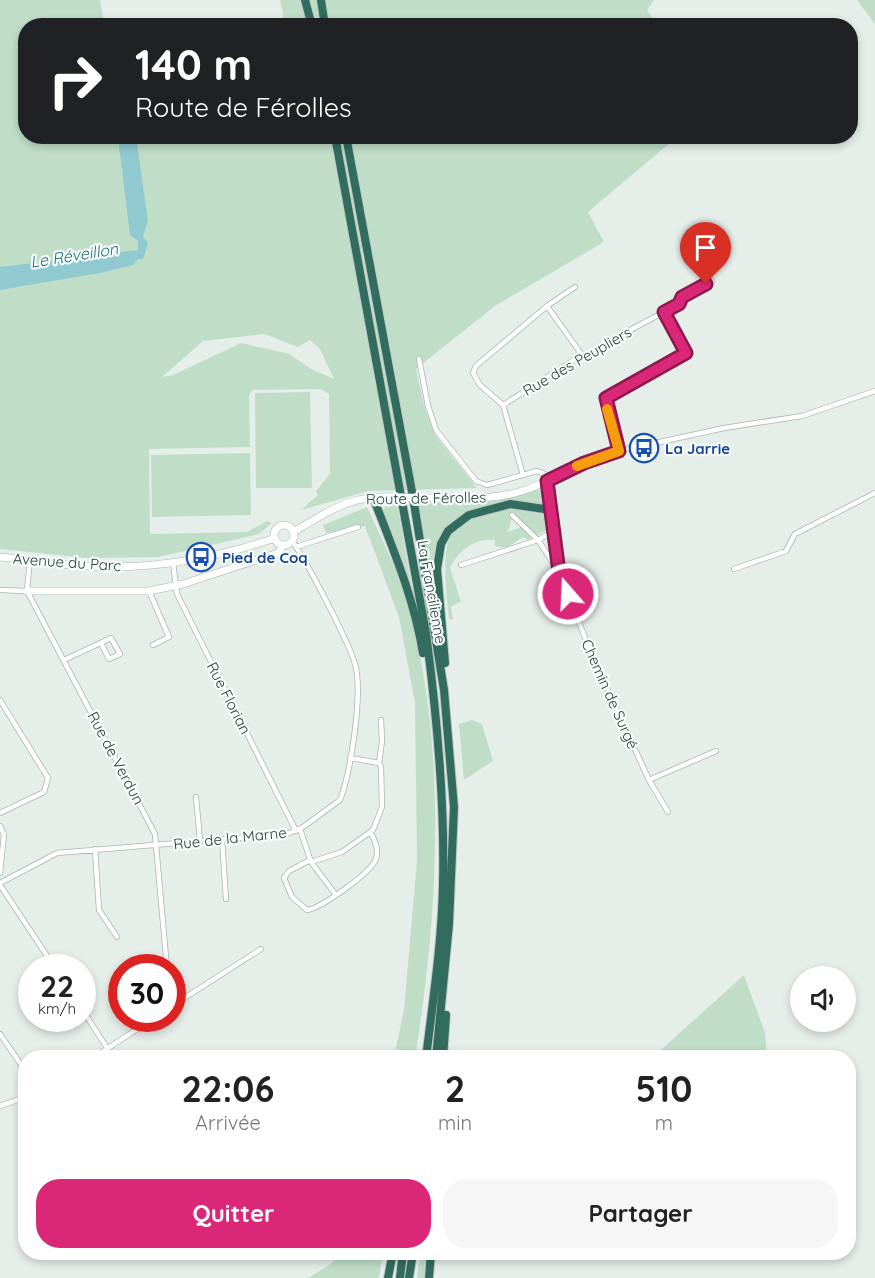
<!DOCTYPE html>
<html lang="fr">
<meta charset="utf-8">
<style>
:root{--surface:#fff;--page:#f6f6f6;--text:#222;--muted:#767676;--accent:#db2777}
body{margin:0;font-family:Quicksand,sans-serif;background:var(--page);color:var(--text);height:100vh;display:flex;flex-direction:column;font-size:22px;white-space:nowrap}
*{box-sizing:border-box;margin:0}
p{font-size:20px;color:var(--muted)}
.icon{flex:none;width:33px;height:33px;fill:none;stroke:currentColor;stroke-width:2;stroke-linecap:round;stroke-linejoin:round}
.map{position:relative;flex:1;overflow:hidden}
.panel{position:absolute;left:18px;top:1050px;width:838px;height:210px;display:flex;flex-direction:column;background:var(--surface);border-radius:24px;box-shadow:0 3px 9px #0003}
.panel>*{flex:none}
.hud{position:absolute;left:18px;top:18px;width:840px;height:126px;border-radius:24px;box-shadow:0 3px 9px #0003;background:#202124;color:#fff;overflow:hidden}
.buttons{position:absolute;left:790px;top:966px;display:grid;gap:12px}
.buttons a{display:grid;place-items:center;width:66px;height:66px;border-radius:50%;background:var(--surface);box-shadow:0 3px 9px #0003;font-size:30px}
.speed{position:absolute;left:18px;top:954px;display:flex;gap:12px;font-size:30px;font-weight:700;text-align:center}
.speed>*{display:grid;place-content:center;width:78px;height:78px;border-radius:50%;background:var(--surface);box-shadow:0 3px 9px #0003;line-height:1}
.speed small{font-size:15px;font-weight:400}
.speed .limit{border:9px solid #d22;background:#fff;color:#111}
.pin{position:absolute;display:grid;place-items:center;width:51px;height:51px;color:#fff;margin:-62px -26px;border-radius:50% 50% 50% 0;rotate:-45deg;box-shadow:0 0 6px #0007}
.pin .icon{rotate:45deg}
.me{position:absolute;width:66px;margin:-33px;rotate:341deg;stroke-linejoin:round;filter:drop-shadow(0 0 4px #0008)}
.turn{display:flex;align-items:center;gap:21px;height:126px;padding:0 18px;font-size:27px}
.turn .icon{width:78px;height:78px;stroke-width:2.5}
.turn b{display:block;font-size:42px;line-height:51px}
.eta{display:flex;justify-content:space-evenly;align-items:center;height:102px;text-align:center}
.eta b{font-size:36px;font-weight:700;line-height:42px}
.button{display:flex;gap:12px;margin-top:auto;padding:12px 18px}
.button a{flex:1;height:69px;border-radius:24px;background:var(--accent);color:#fff;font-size:24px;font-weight:700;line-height:69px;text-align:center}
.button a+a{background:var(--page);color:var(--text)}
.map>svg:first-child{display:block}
.green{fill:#c0dec7;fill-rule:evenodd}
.water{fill:#91c9d1}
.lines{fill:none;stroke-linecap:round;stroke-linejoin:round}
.street-casing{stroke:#a8b6b1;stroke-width:6}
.secondary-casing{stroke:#a5bab2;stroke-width:8}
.highway-casing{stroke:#c2cac7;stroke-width:10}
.street{stroke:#fff;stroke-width:4.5}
.secondary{stroke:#fff;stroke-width:7}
.highway{stroke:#326c5e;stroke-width:8}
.secondary-bridge-casing{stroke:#a5bab2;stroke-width:8;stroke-linecap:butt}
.secondary-bridge{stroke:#fff;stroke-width:7}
.route-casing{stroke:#8e194d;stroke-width:15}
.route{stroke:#db2777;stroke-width:10}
.slow{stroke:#f59e0b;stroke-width:10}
.labels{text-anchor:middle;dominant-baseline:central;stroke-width:4.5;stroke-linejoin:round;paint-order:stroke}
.street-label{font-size:15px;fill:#254038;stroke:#f7fbf9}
.transit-label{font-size:15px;font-weight:bold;fill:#164399;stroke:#f7fbf9;text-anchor:start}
.water-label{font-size:16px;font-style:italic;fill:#206f7b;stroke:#f7fbf9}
</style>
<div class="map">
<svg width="875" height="1278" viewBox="0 0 875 1278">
<rect width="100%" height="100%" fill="#e6eeea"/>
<path class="green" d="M0 0H100L104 25 26 26V136L677 137 588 212 604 242 495 306 416 369 425 409 435 435 477 488 368 491 301 510 318 495 316 491 330 474 329 394 320 389 253 390 249 395 250 447 149 449 150 534 247 532 267 521 272 523 259 534 158 557 86 558 0 549ZM264 334 298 347 310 340 320 349 334 379 311 369 290 354 241 343 173 375 162 377 203 341Z
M280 0H654L647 10 657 25H285Z
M857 0H875V24Z
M310 392 312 488H256L255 393Z
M250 453 251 515 152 517 151 455Z
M537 489 545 494 547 501 543 507 508 502 447 529 433 584 418 504 492 500Z
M388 503H397L414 600 382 511Z
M367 507C379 534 394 562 403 591 449 731 439 913 415 1057H394L404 1010 417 861 415 703 399 617 365 526 326 533 323 525Z
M508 508 548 515 551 525 549 529 537 535 515 516 511 520 508 532 521 527 531 538 528 540 523 537C513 543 509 550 495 546V540C476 538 458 550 450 568L461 602 451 606 453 620 449 619C447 597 438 538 459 524 472 516 493 512 508 508Z
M472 720 482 724 493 761 464 780 459 724Z
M744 975 765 1033 767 1057H653Z
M338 1253H383L379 1278H308L331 1264Z
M420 1253H426L424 1278H417Z"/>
<path class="water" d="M118 137H136L148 221 143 236 148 244 143 259H138L133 265 100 273 0 290V267L138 250V241L130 235Z"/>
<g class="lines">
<g class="street-casing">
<path id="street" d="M547 306 575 287
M664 312 686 353 606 398 619 451 724 428 802 416 875 391
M419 359 428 406 436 430 476 481 487 485 537 471 545 474 559 572 594 660 649 780 668 812
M503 405 582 355 589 357 619 336 679 304 682 297 712 281
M523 475 503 405 480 385 473 373 476 366 547 306 582 355
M512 515 538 540 558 570
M296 547 358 527
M30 560 27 591 155 834 167 968
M173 563 177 594 296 831
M461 565 538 540 554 531
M734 569 786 551 795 534 875 493
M0 590 27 591
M149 591 169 637 153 645
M64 660 111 638 120 654 109 659 101 643
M0 700 48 778 44 792 0 813
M379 763 382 741 381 720
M649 780 716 751
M196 797 200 841
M0 826 4 835 0 873
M300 829 311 862 336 895
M222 839 226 899
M95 849 99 910 117 937
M310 860 289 871 284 878 292 897 307 910C321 908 371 873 376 859 379 850 375 839 370 832
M311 862 342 852 373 830 382 807 381 767 379 763 350 758
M0 883 57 853 287 834 303 827 340 800C351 771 362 699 356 668 352 647 306 560 292 541
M0 885 55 968
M172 1006 261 949
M82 1009 107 1048
M0 1034 26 1072
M93 1058 154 1018
M0 1106 26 1097"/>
</g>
<g class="secondary-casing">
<path id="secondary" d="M424 498C457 498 493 501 525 490 557 479 586 460 619 451
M274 535a10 10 0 1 1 20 0a10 10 0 1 1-20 0Z
M293 532C330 511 348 495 394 497
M0 557C29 560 59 565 88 566 151 570 216 558 275 538
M27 591H149L183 584 278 553 284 545"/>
</g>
<g class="highway-casing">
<path id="highway" d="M305 0 312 26
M321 0 325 26
M335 136 426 633C437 716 445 800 443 884 442 942 433 1000 426 1058
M346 136 413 497 444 690 454 807 449 924 436 1058
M373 497C393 549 414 598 423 653
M445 663 437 569 441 544 448 531 469 515 510 504 551 510
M443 1058 446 1015
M388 1278 393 1252
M400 1278 403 1252
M409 1278 413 1252
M429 1278 431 1252"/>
</g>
<use href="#street" class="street"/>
<use href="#secondary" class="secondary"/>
<use href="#highway" class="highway"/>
<g class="secondary-bridge-casing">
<path id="secondary-bridge" d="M394 497 424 498"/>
</g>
<use href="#secondary-bridge" class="secondary-bridge"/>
</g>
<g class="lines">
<g class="route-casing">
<path id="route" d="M568 594 559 572 547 481 584 463 619 451 606 398 686 353 664 312 679 304 682 297 706 284"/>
</g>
<use href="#route" class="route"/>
<path class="slow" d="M577 466 619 451 607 409"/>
</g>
<defs>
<g id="bus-ring" transform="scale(1.5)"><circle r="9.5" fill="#f7fbf9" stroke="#1a4fb4" stroke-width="1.5"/><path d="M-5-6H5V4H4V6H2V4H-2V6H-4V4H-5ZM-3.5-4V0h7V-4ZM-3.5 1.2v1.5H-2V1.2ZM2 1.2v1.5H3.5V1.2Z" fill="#1a4fb4"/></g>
</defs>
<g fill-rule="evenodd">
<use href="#bus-ring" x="644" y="448"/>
<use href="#bus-ring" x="201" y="557"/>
</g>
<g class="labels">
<g class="street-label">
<text transform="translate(577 361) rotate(-30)">Rue des Peupliers</text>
<text transform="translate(426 498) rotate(-1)">Route de Férolles</text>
<text transform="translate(67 562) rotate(4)">Avenue du Parc</text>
<text transform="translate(432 592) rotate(80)">La Francilienne</text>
<text transform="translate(610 694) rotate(66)">Chemin de Surgé</text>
<text transform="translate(229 698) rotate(63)">Rue Florian</text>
<text transform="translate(116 758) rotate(62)">Rue de Verdun</text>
<text transform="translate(230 838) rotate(-6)">Rue de la Marne</text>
</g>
<g class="transit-label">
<text x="665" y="448">La Jarrie</text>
<text x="222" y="557">Pied de Coq</text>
</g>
<g class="water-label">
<text transform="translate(74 255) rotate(-9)">Le Réveillon</text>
</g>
</g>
</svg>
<div class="buttons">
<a><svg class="icon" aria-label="sound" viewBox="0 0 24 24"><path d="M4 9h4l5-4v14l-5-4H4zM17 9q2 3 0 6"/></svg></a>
</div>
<div class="speed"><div>22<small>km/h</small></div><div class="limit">30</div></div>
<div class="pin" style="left:706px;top:284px;background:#d93025"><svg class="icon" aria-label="arrive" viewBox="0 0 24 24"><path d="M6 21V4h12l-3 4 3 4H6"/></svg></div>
<svg class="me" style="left:568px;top:594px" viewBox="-20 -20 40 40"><circle r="17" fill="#db2777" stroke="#fff" stroke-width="3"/><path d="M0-11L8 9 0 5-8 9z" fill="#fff"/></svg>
<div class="hud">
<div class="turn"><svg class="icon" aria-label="right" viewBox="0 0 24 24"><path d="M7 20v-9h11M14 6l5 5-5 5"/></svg><div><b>140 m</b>Route de Férolles</div></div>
</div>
<section class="panel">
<div class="eta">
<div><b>22:06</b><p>Arrivée</p></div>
<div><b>2</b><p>min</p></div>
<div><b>510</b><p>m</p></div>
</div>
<div class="button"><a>Quitter</a><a>Partager</a></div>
</section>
</div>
